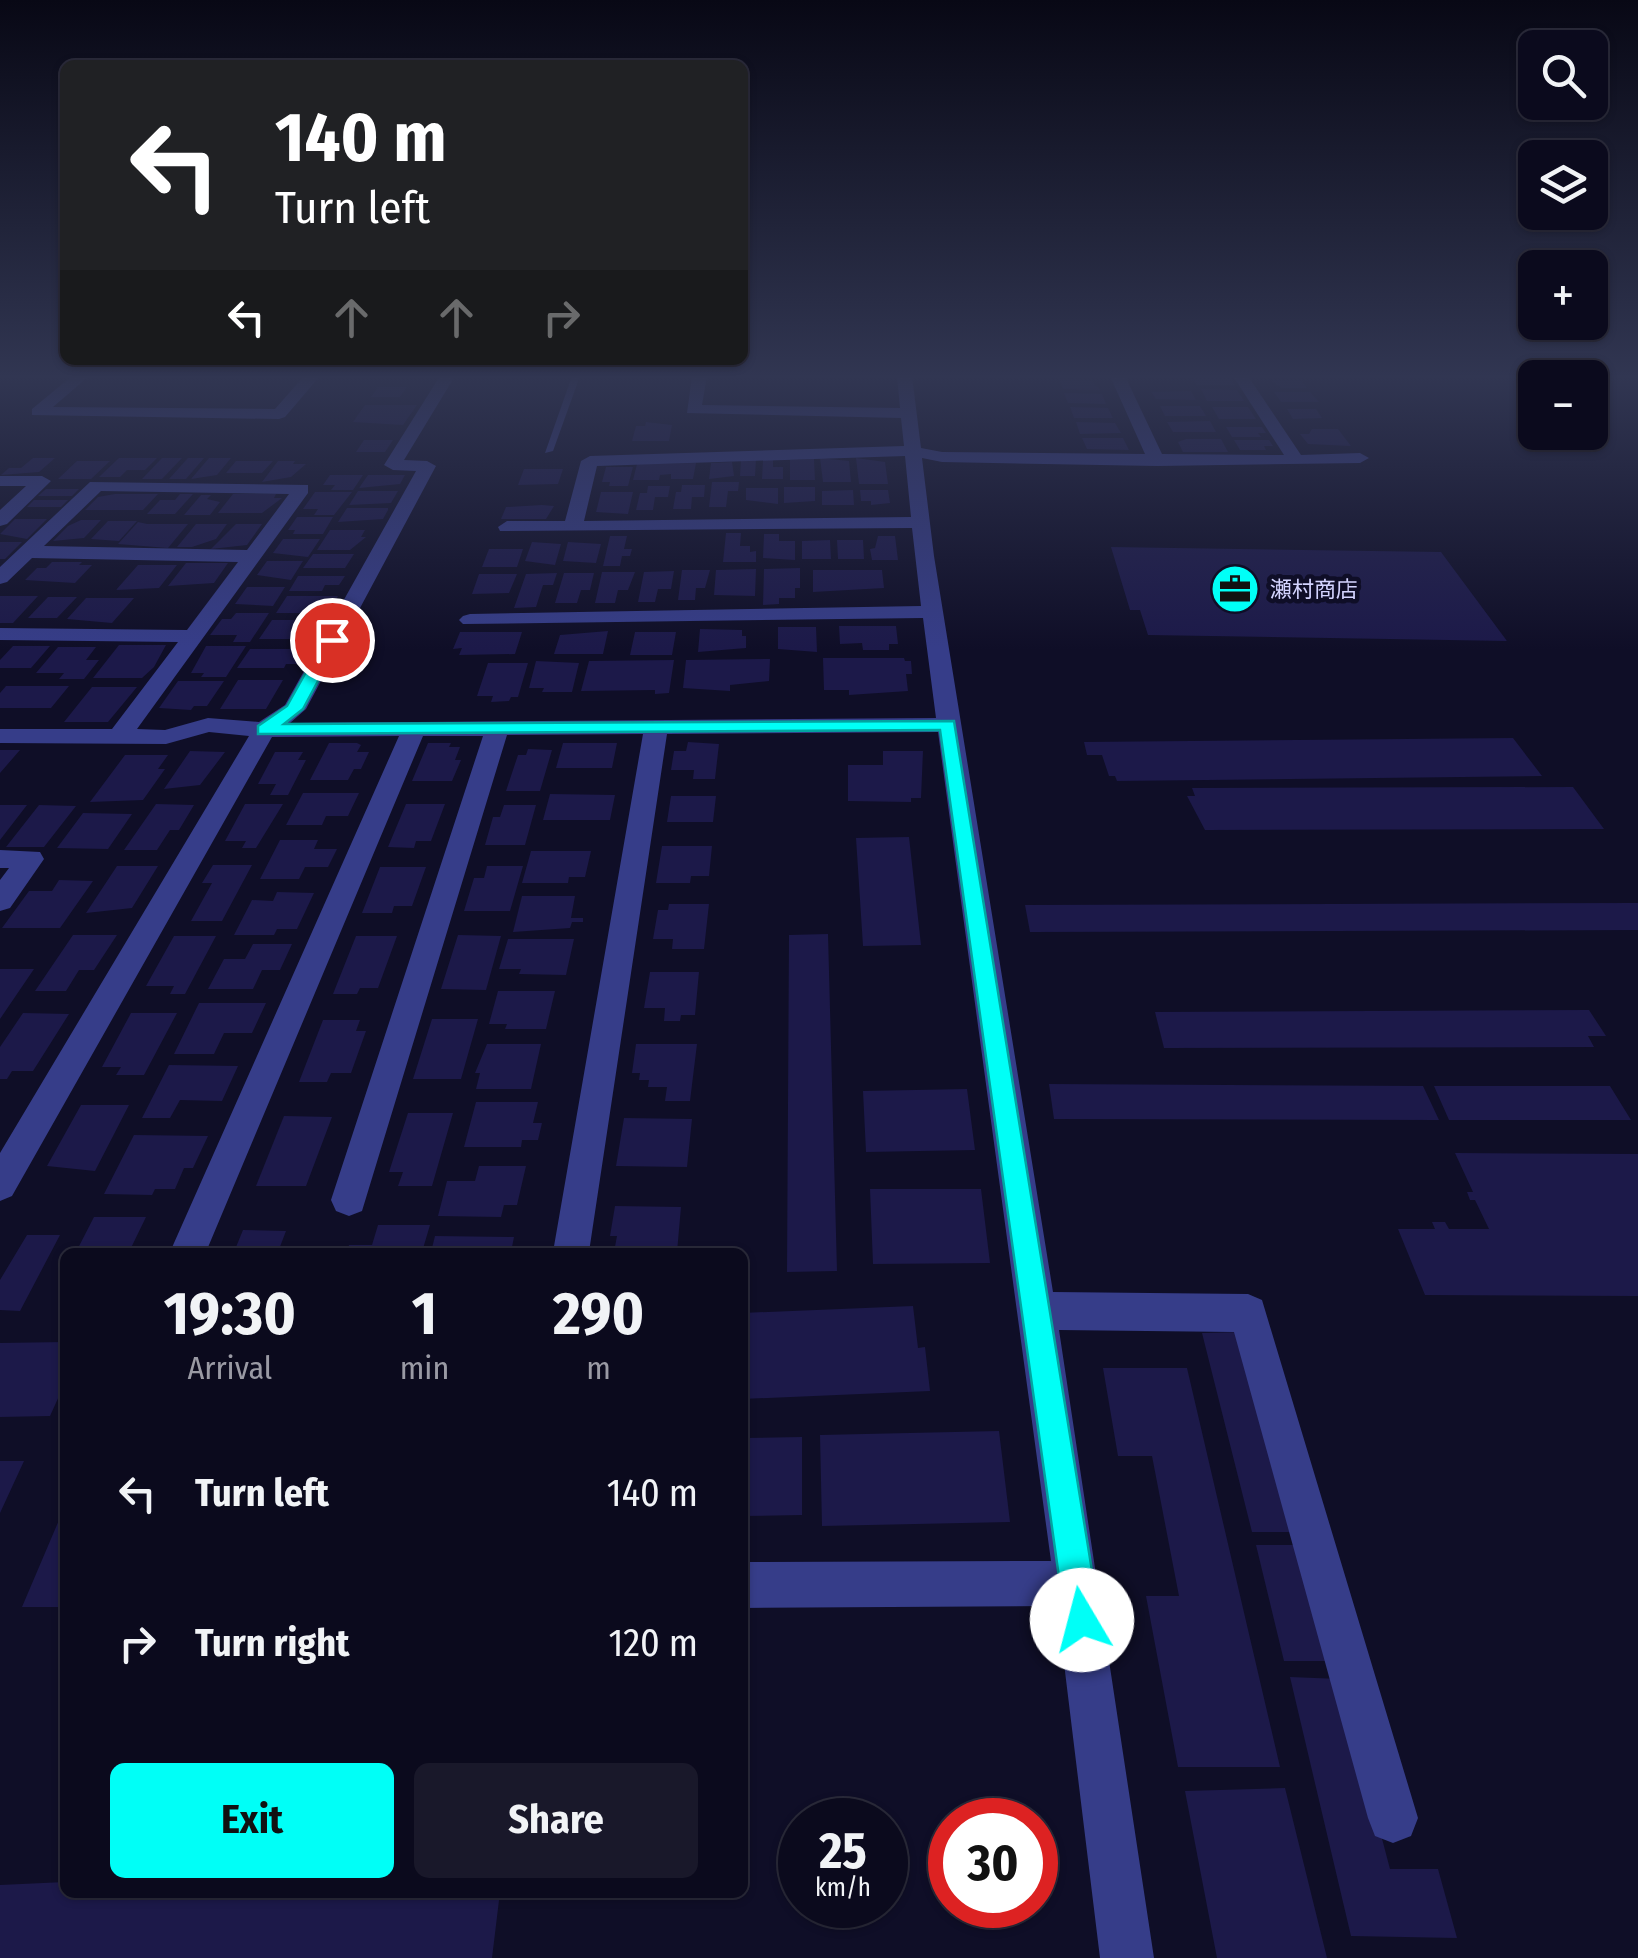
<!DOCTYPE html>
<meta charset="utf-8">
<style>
:root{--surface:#0b0a1d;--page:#19182a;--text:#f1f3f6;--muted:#9a9aa4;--line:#2b2b3b;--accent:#00fff7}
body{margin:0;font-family:"Fira Sans Condensed","Noto Sans JP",sans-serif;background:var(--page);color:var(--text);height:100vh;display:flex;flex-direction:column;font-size:38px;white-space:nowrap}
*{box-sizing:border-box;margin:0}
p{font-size:32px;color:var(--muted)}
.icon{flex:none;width:55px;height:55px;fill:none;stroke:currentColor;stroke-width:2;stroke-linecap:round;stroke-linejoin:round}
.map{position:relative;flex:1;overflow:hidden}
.drawer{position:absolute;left:60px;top:1248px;width:688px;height:650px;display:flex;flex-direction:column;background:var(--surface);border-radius:15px;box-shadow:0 2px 8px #0004,0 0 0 2px var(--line)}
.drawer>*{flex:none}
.guide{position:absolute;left:60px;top:60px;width:688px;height:305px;border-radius:15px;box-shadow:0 2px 8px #0004,0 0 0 2px var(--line);background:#202124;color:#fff;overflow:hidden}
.buttons{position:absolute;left:1518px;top:30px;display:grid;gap:20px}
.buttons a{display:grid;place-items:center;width:90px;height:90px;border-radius:15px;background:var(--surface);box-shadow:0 2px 8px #0004,0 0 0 2px var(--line);font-size:50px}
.speed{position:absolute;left:778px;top:1798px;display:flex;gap:20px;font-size:50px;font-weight:700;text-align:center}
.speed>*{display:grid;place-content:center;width:130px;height:130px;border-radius:50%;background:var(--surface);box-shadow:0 2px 8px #0004,0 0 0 2px var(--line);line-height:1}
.speed small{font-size:25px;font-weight:400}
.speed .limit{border:15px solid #d22;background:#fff;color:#111}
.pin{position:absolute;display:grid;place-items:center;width:85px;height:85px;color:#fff;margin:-42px;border:5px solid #fff;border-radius:50%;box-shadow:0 2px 10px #0007}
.me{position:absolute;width:110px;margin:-55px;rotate:352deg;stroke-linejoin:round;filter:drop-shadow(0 0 8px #0008)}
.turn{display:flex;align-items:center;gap:35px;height:210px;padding:0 50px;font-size:45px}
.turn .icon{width:130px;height:130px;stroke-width:2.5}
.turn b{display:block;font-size:70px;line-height:85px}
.lanes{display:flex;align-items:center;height:95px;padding:0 50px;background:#0003;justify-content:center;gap:50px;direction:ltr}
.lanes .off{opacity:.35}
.eta{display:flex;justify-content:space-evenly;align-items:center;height:170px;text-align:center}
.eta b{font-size:60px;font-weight:700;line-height:70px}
.button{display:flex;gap:20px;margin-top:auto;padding:20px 50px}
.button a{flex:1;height:115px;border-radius:15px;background:var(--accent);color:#111;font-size:40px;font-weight:700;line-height:115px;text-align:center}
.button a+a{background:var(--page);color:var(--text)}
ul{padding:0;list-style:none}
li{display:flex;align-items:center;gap:30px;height:150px;padding:0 50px}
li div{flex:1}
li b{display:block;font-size:38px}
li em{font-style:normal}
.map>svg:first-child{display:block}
.building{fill:#1c1949}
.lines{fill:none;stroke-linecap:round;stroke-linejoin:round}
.lane{fill:#363d89;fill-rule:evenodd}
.street{fill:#363d89;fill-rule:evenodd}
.route{fill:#00fff7;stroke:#00a6a1;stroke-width:2.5}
.labels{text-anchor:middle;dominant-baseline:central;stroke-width:9;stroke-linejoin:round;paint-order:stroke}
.far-poi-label{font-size:22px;fill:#d4d4ff;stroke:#0f0e27;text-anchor:start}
</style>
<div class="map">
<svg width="1638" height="1958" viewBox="0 0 1638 1958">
<rect width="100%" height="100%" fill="#0f0e27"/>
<path class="building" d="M1191 376H1229L1235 385H1197Z
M1060 379 1091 380 1100 390 1063 389Z
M1269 380H1301L1307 388H1282Z
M378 387H407L400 397H371Z
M1201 389 1237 390 1244 401H1207Z
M1191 391 1196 400 1156 399 1151 392Z
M1274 392H1310L1319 402H1281Z
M1064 393 1102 394 1106 404 1068 403Z
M365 405H417L403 425 353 422Z
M1160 406H1200L1206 416H1165Z
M1070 407 1108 408 1113 418H1074Z
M1212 407H1248L1256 419H1219Z
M1287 409H1316L1322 418 1293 419Z
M1210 421 1216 432H1173L1167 422Z
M646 422 672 425 669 441H632L636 426H645Z
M1076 422 1115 423 1121 433 1080 434Z
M1226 427H1262L1266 433H1258L1261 437H1232Z
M1312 429H1338L1351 446 1308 444 1300 434H1309Z
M1082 438H1123L1129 450 1087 449Z
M1186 439H1221L1228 452H1183L1178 442Z
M364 440H393L385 452H356Z
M1234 440H1269L1273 446H1264L1266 450H1240Z
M33 458H55L39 472 1 475 9 468H21Z
M119 458H157L145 470H127L120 477H99Z
M162 458H182L162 479H142Z
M188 458H204L186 479H169Z
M209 458H231L217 475 191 479Z
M820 458 849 461 851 482H823Z
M856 458 885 462 888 484H859Z
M741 459H756L755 476H740Z
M814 459 815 480H790V460Z
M763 460H773V467H783V479H762Z
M77 461H110L91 479H58Z
M236 461H273L262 473H226Z
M278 461H295L293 464H306L291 477 262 482Z
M732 462 734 476 709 479 711 463Z
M696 463 693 479H671V474L660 475 659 480H633L637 464Z
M606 467H633L628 486H609L610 482H602Z
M524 469H563L558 484 518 485Z
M330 475H363L353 490H331L335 485H323Z
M368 475H405L400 484 359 488Z
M712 482H739L738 491H728L726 507H709Z
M682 485H705L704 497H692L691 509H673L676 492H681Z
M648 486H670L668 497H655L653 510H636L640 493H647Z
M784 487H815V501L784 503Z
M746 488H778V504L746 500Z
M46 489H79L72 496H38Z
M853 490 854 505H822V491Z
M860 490H888L890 503 871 505V501H861Z
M358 491H398L391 503 349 505Z
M315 492H352L334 515H314L318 509H303Z
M601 492H633L628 514 596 512Z
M115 494H158L143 510H85L98 497Z
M180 494H193L175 514H147L160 500H175Z
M233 494H276L274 498H282L262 513H218Z
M201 495H211L207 499 220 502 210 515H184Z
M34 500H68L61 507H27Z
M542 505 554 506 546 519H501L506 507Z
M347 508H388V510L383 519 338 522Z
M297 517H333L323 534H293L295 530H288Z
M15 519H47L27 539 0 534Z
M81 520H101L84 538 53 541 68 526Z
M108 521H137L119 541 91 539Z
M138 522 147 524H188L168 548 118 544Z
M196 524H227L216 539 192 547H177Z
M236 524H262L247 545 211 549Z
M330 530H365L361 537H366L350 550H317Z
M726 533H741L740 546H750V552L756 551V562H723Z
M764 534H779V541H795V560L763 558Z
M610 536H627L624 549H632L630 556H622L620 566H603Z
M878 536H895L898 560H872L870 549 875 548Z
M283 539H320L308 557 273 553Z
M830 540 831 559H802V541Z
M837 540H863L864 559H838Z
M0 542H22L5 559H0Z
M532 542 561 544 555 565 525 561Z
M568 542 601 544 596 563 563 561Z
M1111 547 1441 552 1507 641 1148 635 1140 610H1130Z
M489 549H523L517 567H482Z
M313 554H354L345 568H303Z
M267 561H303L291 580 257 575Z
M52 562H82L79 565H92L75 583 25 580 37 568H46Z
M186 563H228L214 583 168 586Z
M138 565H177L159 588 116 590Z
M800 568V588H795V598H779V604L763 605 764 569Z
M756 569 755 596 714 595 716 570Z
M682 570H710L705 588H696L695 600H678Z
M813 570H882L884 588 813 592Z
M674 571 671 589H658L655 602H638L644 572Z
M602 572H635L628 590H618L615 603H595Z
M557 573 553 585H543L536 607 514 608 526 574Z
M564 573H594L590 590H581L577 603H555Z
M479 574H517L509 593 472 594Z
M298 576H345L339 585H325L322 591H289Z
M247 587H285L273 606 235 604Z
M0 596H38L13 623H0Z
M287 596H338L332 606H318L314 613H276Z
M48 597H77L57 618H28Z
M86 598H134L112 623 67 619Z
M236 613H269L250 642H233L237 635H210L222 619H231Z
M272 620H324L316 632H295L290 639H259Z
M839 626H896L898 644H889V650H863L862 643 840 644Z
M778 627H816L817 652 778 649Z
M700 629 742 630V636H746V648L698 652Z
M608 631 603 654H554L560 635Z
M460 632H522L515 654 459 655 462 648 453 649Z
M635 632H676L672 655H630Z
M119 645H166L154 667 142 678H93Z
M13 646H50L31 668H0V660Z
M206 646H246L226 677H201L204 673H191Z
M58 647H96L86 660H99L84 679H59L64 673H36Z
M250 649H307L298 664H286L284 668H237Z
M823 658H904L905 661H911L912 674H906L908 691 849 695V690H824Z
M770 659 769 681 730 685V691L683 688 686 660Z
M674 660 669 693 655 694V690L581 691 589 661Z
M536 661 579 663 572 692H542L544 688H529Z
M488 663H528L518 697H511L509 701 491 702 493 696H477Z
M238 680H283L266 709H220Z
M178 681H224L207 706H194L191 710 159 708Z
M6 686H69L51 708H0V693Z
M92 687H137L108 722H64Z
M1513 738 1542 776 1117 781 1115 776H1109L1102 755H1087L1084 742Z
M688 742 719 744 715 779H693L694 770H671L674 751H686Z
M329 743H357L361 745 357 752H369L361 769H354L348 780H310Z
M428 743H451L449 747H460L455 760H461L452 781H412Z
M563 743H617L612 768H556Z
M528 749 552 750 540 791H506L518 755H526Z
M0 750H20L0 773Z
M190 751 225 752 200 785 164 789Z
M883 751H923L921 798H911V802L848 801V765H883Z
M275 752H303L298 760H306L288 795H270L276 784H258Z
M125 755H168L158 769H165L143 800 90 802Z
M1573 787 1604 829 1205 830 1187 796H1195L1192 788Z
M303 793H359L348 816H326L322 825H286Z
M550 794 615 795 610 820H543Z
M671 796H716L713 822H667Z
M156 804 194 805 179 830H170L157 850H124Z
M245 804H283L256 848H242L246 841H225Z
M406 804H445L431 841H416L414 848 388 847Z
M0 805H27L0 840Z
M39 805 76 806 44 847H6Z
M504 805H536L525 845H485L493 817H500Z
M83 813 132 814 108 849 57 848Z
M909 837 921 945 863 946 856 838Z
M280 840H318L314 849H337L328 867H305L299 879H260Z
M662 846H712L709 876H691L690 883H656Z
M531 851H591L585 877H569L568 883H522Z
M213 865H252L222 921H191L212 883H202Z
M117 866H158L132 908 86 913Z
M487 866H523L510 911H464L474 878H484Z
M380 867H426L412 906H394L392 913H362Z
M59 880 93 881 60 928H2L29 891H52Z
M277 892 314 893 297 929H277L274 935H234L252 900 273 901Z
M522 896H575L571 918H583V922H572L570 928 513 932Z
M1638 903V930L1030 932 1025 905Z
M669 904H709L704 949H672L673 939H653L658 910H668Z
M828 934 837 1271 787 1272 789 935Z
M73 935H117L94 970H79L66 991H35Z
M458 935 501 936 486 990 441 989Z
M174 936H216L185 994H170L174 986H146Z
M356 936H397L378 988H360L357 994H333Z
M508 939H574L566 975 519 974 521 969H499Z
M253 944H292L280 970H262L253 989H208L224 959H245Z
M0 969H34L0 1019Z
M650 972H699L695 1015H681L680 1021H664L665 1008H644Z
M498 991H555L546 1029H505L507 1024H489Z
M199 1003H266L252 1033H224L214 1054H174Z
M1589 1010 1606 1036H1588L1594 1047 1164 1048 1155 1012Z
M23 1013 69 1014 33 1071H12L7 1079H0V1047Z
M131 1013H177L144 1075H116L121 1067H102Z
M432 1019H478L461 1079H413Z
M323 1020H360L356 1031H366L351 1073H331L327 1082H299Z
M487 1044H541L531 1089H476L480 1073H475Z
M636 1044H697L690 1101H665L667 1087H648L649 1080H639L640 1073H632Z
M169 1065 238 1066 222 1101 180 1100 170 1118H142Z
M1049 1084 1423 1086 1439 1120 1054 1119Z
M1434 1086H1610L1631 1120H1449Z
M967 1089 975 1150 866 1152 863 1091Z
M476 1102H538L533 1123H542L538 1140H522L521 1147H464Z
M81 1105H129L95 1171 47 1166Z
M408 1113H453L432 1186H398L403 1172H389Z
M284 1116 332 1117 306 1186H256Z
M624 1118 692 1119 687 1167 616 1166Z
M134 1135 208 1136 193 1168H184L175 1189H155L152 1195 104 1194Z
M1455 1153 1638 1154V1296L1425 1295 1398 1229H1435L1432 1222H1445L1449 1229H1489L1475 1200H1470L1467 1192H1473Z
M479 1166H526L517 1205H504L501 1217 438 1216 447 1181H475Z
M870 1189H981L990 1263 873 1264Z
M615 1206 681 1207 677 1252H614L617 1236H610Z
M94 1217H146L129 1252H76Z
M378 1225H430L422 1252H347L349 1245H372Z
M243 1230 286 1231 278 1252H234Z
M27 1235H60L20 1311 0 1310V1280Z
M435 1236 514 1237 511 1252H431Z
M913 1306 918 1348 925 1347 930 1391 742 1399V1313Z
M1242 1332 1297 1532H1252L1202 1333Z
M65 1342V1383L50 1416 0 1417V1343Z
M1103 1368H1187L1280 1767H1178L1146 1596H1179L1152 1456H1118Z
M999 1431 1010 1522 822 1526 820 1435Z
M802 1437V1515L742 1516V1438Z
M0 1461H24L0 1513Z
M65 1506 62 1607H22Z
M1256 1545H1303L1334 1661H1284Z
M1290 1677 1340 1679 1390 1869H1438L1457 1938 1351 1936Z
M1285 1788 1327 1958H1217L1185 1791Z
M65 1882V1892H500L492 1958H0V1885Z"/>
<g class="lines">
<path class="lane" d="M572 376H580L553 451 545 453Z"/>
<path class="street" d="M72 376H89L53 407 275 409 304 376H320L285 417 279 419 32 415V409Z
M440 376H455L404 460 427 461 436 466 306 709 290 723 936 718 923 618 463 624 459 620 463 616 470 614 921 606 912 528 500 531 498 527 507 521H565L581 461 590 456 904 446 901 418 687 413 692 376H707L702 405 900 408 897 376H912L921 448 942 452 1145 454 1110 376H1125L1162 454 1284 455 1233 376H1248L1301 455 1360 453 1369 458 1360 463 1157 466 942 462 922 458 934 556 1053 1292 1248 1294 1262 1300 1418 1818 1411 1836 1393 1843 1375 1836 1368 1818 1234 1332 1059 1330 1154 1958H1100L1057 1606 742 1608V1562L1051 1561 938 732 667 734 589 1252H553L643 734 507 735 362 1211 349 1216 336 1211 331 1200 483 736H423L206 1252H170L399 736 272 737 12 1196 0 1201V1153L249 736 209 732 166 744 0 743V729H112L178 642 0 640V628L187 630 238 562 32 558 7 582 0 584V567L90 482 308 485V493L137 729 165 730 208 718 259 722 285 705 416 471 393 470 384 465ZM905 456 911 517 584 521 597 466ZM101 491 289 494 247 550 44 546Z
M0 476H42L51 481 7 524 0 526V510L26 486H0Z
M0 850 40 852 44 859 10 908 0 911V880L9 868H0Z"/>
</g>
<linearGradient id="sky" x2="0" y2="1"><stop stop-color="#080815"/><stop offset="0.58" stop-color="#313652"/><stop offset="1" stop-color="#313652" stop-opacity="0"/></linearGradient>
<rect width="1638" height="650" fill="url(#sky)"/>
<path class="route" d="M332 635 340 640 303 709 284 724 954 721 1100 1620 1095 1633 1082 1638 1070 1633 1065 1620 940 730 258 734V726L287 706 324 640Z"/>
<defs>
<g id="office-disc" transform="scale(2.5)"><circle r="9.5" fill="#00fff7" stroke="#0f0e27"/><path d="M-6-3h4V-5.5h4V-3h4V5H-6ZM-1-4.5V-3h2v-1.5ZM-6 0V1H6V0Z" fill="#111"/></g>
</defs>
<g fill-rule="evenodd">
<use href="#office-disc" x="1235" y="589"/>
</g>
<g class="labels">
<g class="far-poi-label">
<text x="1270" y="589">瀬村商店</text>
</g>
</g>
</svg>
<div class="buttons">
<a><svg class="icon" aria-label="search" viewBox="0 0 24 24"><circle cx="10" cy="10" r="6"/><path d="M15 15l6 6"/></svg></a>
<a><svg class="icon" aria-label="layers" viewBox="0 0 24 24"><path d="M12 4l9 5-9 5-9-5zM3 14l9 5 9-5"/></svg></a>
<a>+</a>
<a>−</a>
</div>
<div class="speed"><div>25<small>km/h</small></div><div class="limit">30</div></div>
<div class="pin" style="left:332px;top:640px;background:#d93025"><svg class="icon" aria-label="arrive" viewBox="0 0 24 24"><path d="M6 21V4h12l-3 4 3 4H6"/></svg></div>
<svg class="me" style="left:1082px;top:1620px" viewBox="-20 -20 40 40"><circle r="19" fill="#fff"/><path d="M0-13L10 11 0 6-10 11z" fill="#00fff7"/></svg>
<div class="guide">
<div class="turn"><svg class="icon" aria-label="left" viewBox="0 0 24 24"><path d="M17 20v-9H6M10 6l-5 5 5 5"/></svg><div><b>140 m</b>Turn left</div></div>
<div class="lanes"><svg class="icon" aria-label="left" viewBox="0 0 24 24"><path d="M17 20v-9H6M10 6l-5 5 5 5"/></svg><svg class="icon off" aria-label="ahead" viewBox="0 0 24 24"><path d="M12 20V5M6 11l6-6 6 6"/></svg><svg class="icon off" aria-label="ahead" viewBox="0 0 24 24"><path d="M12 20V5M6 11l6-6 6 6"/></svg><svg class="icon off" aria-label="right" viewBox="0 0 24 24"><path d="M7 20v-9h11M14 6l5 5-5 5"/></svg></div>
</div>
<section class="drawer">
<div class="eta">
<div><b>19:30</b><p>Arrival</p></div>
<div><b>1</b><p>min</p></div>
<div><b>290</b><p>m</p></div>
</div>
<ul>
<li><svg class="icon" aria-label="left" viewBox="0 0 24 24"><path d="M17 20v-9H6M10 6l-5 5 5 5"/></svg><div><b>Turn left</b></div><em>140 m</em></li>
<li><svg class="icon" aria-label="right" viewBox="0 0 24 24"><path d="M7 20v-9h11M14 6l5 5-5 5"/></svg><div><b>Turn right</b></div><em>120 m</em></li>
</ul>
<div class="button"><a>Exit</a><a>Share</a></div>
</section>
</div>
